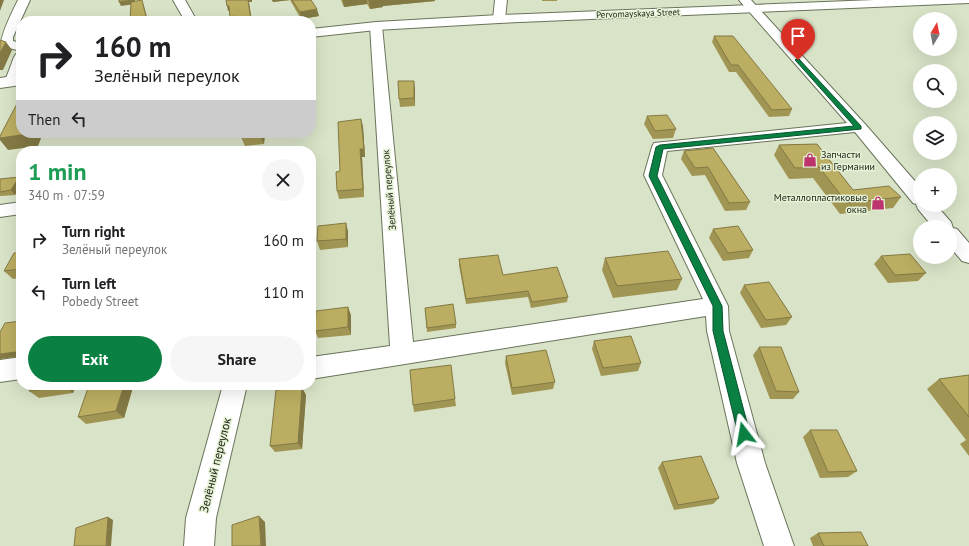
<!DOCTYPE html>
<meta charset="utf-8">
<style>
:root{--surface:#fff;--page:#f6f6f6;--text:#202124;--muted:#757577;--accent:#0b8043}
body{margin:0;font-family:"PT Sans",sans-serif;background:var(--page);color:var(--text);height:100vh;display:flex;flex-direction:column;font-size:15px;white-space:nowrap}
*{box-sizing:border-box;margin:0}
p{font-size:13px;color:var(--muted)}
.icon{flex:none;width:22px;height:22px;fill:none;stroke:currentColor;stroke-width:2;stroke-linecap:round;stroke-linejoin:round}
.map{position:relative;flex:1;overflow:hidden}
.details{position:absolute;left:16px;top:146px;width:300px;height:244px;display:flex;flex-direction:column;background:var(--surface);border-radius:16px;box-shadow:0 4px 16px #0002}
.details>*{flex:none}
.guide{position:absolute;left:16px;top:16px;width:300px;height:122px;border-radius:16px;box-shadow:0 4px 16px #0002;background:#fff;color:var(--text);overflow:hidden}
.needle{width:26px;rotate:10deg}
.controls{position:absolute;left:913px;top:12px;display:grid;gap:8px}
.controls a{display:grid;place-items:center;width:44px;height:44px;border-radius:50%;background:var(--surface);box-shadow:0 4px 16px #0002;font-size:20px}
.pin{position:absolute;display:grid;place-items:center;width:34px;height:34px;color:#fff;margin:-41px -17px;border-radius:50% 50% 50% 0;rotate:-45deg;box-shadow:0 0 4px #0007}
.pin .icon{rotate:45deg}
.me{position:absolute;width:44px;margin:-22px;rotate:346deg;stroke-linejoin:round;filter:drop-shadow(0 0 3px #0008)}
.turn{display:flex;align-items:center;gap:14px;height:84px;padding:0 12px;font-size:18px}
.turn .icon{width:52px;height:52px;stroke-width:2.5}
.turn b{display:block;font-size:28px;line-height:34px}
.then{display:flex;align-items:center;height:38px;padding:0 12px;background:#0003;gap:8px;font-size:15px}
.round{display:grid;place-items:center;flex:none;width:42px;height:42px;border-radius:21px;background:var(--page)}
.summary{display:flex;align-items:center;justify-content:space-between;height:68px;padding:0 12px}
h1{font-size:24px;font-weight:600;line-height:30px;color:#1e9e55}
.button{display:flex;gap:8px;margin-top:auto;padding:8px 12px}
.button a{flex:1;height:46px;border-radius:24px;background:var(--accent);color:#fff;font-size:16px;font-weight:600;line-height:46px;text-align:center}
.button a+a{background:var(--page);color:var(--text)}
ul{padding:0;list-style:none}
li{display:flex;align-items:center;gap:12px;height:52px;padding:0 12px}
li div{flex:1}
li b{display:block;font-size:15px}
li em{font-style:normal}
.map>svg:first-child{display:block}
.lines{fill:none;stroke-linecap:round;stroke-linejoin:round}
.minor-casing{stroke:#6a745a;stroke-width:2}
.major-casing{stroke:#6a745a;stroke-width:2}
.minor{fill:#fff;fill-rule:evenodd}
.major{fill:#fff;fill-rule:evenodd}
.wall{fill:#a19553}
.shaded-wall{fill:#837944}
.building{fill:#bbad61;stroke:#837944}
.route{fill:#0b8043;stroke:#07532c}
.labels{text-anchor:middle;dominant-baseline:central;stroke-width:3;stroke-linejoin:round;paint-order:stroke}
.far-street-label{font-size:9px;fill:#1e2217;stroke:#e5f1d4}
.poi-label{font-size:10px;fill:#1e2217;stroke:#e5f1d4;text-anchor:start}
.street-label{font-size:10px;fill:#1e2217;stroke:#e5f1d4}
.near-street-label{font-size:12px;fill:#1e2217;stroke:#e5f1d4}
</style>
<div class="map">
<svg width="969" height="546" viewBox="0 0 969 546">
<rect width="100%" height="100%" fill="#d8e3c7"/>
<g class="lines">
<g class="minor-casing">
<path id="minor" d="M18 0H30L13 37V41L21 43V51L1 46C0 36 13 10 18 0Z
M173 0H185L197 21H185Z
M495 0H507L505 19 503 22H495L493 19Z
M739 0H751L865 124 920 187V205H936L951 222 953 228 957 229 969 243V263L962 261 950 247V227H933L918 209 916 204 913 203 855 132 667 151 662 175 728 306 729 331 765 463 794 546H764L737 463 707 331 706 316 311 379V357L390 346 370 26 372 23H380L382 26 413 342 703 299 644 175 652 147 654 143 847 123Z
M21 53C21 63 23 75 17 84L12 85 7 84 5 81 14 57 16 54Z
M21 202V214L0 217V205Z
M21 357V379L0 382V360Z
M223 385H247L216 518 214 546H184L186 518Z"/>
</g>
<g class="major-casing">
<path id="major" d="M874 0H969V3L499 23 376 30 311 37V29L376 22 499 15Z
M21 75V85L0 88V78Z"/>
</g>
<use href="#minor" class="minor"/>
<use href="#major" class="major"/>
</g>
<path class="wall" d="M272 0H311L319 16 301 19 290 0 273 2Z
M341 0H435V1L383 6V7L370 9 367 4 344 7Z
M542 0H557V1H542Z
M714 36 792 109 789 116 769 117 736 72H729L712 42Z
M415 89V106L400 107 399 99Z
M647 116 676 129 673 138 653 139 644 124Z
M361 119 363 127 365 157H362L364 197 339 199 337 191 340 171Z
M242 133H265L264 144 245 146 241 137Z
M817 144 853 190 901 197 893 208 840 214 813 178 789 179 774 155 779 145Z
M713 148 750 202 746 210 725 211 705 175 692 176 681 159 684 151Z
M19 177 21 179V184L15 195 0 196V179Z
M346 223 348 232V247L320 250 317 241Z
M713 229 753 250 749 258 723 261 709 238Z
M21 253V278L13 279 4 271Z
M881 256 926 273 918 281 888 283 874 264Z
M605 258 682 279 677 290 613 298 602 270Z
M459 259 503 275 568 297 567 302 531 308 528 297 466 304 459 265Z
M744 285 792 317 786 325 761 328 740 293Z
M425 308 456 324V328L427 332Z
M351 315V335L318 338 315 331Z
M21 321V356L0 359Z
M594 341 641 363 638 371 601 376 592 349Z
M759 347 799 392 793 399H770L753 355Z
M506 356 555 382 553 389 512 395 505 363Z
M969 375V456L960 444 966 440 927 389 939 379Z
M32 385H76L73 393 39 398 29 391Z
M133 387 124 418 86 424 78 417Z
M302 388 306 395 302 449 275 452 270 446Z
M455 399 456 406 414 412 413 405Z
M810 430 857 471 848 477 820 478 803 437Z
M662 462 719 498 713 504 674 510 658 468Z
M818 533 868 546H813L810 538Z"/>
<path class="shaded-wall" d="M0 0H4L0 11Z
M133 0H135V4L121 6 119 2Z
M142 0 144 6 148 21H147Z
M248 0H252V2H249L252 21H251Z
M272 0H290L273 2Z
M343 0H367V4L344 7Z
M378 0H435V1L383 6V7L370 9 369 1Z
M227 6H229L231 10 228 11Z
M317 9 319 16 301 19 300 12Z
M235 16 237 21H232L230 17Z
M6 42 12 50 3 70H0V53Z
M414 81 415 89V106L414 98Z
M361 119 363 127 365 157H362L364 197 363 189 360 149Z
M29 133H43L38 146 8 150 0 140V138Z
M261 133H265L264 144 260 135Z
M19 177 21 179V184L15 195 11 190Z
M346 223 348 232V247L346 239Z
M348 307 351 315V335L348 327Z
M16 352 21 356 0 359V354Z
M65 385H76L73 393 65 386Z
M124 385H130L133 387 124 418 116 411Z
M302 388 306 395 302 449 298 443Z
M259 516 265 522 266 546H261Z
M108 517 113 520 111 546H106Z"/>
<path class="building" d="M119 0H133L119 2Z
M142 0 147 21H130L131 2Z
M226 0H248L251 21H235V16L230 17 229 6H227Z
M292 0H311L317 9 300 12Z
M368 0H378L369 1Z
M714 36H733L792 109 772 110 738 65H731Z
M0 40 6 42 0 53Z
M398 81H414V98L399 99Z
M21 96V133H29L28 134 0 138V136Z
M667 115 676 129 655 131 647 116Z
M361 119 364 149H360L363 189 337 191 336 172 340 171 338 122Z
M242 133H261L260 135 241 137Z
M817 144 853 190 889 186 901 197 847 203 819 167 795 168 779 145Z
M110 148 109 151H91V150Z
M713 148 750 202 729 203 708 167 695 168 684 151Z
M19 177 11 190 0 192V179Z
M346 223V239L317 241 318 226Z
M738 226 753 250 728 253 713 229Z
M668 251 682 279 617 286 605 258Z
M14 253H21V269L4 271Z
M910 254 926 273 895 275 881 256Z
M498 255 503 275 557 267 568 297 532 302 528 291 466 299 459 259Z
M769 282 792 317 766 320 744 285Z
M453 304 456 324 427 328 425 308Z
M348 307V327L315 331 316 311Z
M21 321V350L20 352H16L0 354V332L5 323Z
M631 336 641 363 603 368 594 341Z
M759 347H781L799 392 776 391Z
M546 350 555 382 512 388 506 356Z
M451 365 455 399 413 405 410 370Z
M969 375V417L939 379Z
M32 385H65V386L29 391Z
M89 385H124L116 411 78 417Z
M302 388 298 443 270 446 276 390Z
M810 430H837L857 471 828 472Z
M701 456 719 498 678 505 662 462Z
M259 516 261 546H232V525Z
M108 517 106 546H74L76 528Z
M861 532 868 546H824L818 533Z"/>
<path class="route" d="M798 58 861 126V129L663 149 657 176 722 306 723 331 750 434 748 438 744 439 740 438 738 434 713 331V306L649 176 656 147 660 145 854 126 796 61 795 60Z"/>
<defs>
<g id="shop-bare" transform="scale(1.08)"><path d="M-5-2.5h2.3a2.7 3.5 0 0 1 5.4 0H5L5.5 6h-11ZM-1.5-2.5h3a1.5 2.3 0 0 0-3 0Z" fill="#bd336d" stroke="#e5f1d4" stroke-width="2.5" paint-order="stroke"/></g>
</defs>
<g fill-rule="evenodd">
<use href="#shop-bare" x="810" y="160"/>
<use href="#shop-bare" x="878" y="203"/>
</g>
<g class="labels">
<g class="far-street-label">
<text transform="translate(638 13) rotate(-2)">Pervomayskaya Street</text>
</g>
<g class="poi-label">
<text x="821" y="154">Запчасти<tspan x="821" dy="12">из Германии</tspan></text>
<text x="867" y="197" text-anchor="end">Металлопластиковые<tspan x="867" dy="12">окна</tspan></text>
</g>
<g class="street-label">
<text transform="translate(389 190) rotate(-95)">Зелёный переулок</text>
</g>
<g class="near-street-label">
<text transform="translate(215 465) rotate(-76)">Зелёный переулок</text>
</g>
</g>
</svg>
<div class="controls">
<a><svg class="needle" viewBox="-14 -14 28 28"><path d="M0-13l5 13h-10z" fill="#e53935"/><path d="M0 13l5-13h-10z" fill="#757577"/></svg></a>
<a><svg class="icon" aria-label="search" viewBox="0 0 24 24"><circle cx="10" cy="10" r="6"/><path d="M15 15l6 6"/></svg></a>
<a><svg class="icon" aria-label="layers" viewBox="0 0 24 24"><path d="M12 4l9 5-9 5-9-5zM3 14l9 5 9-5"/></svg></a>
<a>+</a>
<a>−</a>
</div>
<div class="pin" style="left:798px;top:60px;background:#d93025"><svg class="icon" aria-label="arrive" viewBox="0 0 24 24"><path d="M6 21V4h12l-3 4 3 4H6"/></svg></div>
<svg class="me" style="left:744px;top:434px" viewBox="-20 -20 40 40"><path d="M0-17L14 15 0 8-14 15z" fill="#0b8043" stroke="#fff" stroke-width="4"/></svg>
<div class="guide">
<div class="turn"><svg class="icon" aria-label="right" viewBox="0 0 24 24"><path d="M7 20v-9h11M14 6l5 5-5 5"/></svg><div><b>160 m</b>Зелёный переулок</div></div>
<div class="then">Then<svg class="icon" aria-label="left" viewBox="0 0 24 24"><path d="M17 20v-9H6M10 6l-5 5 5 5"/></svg></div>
</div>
<section class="details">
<div class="summary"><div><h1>1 min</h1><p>340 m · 07:59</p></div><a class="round"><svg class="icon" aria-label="close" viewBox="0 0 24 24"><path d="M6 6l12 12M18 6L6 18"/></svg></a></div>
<ul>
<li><svg class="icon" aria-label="right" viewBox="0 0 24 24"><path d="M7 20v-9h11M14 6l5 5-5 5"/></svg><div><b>Turn right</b><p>Зелёный переулок</p></div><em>160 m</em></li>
<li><svg class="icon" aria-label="left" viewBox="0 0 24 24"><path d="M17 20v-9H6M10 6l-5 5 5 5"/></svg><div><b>Turn left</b><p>Pobedy Street</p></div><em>110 m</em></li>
</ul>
<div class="button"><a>Exit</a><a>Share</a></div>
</section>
</div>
